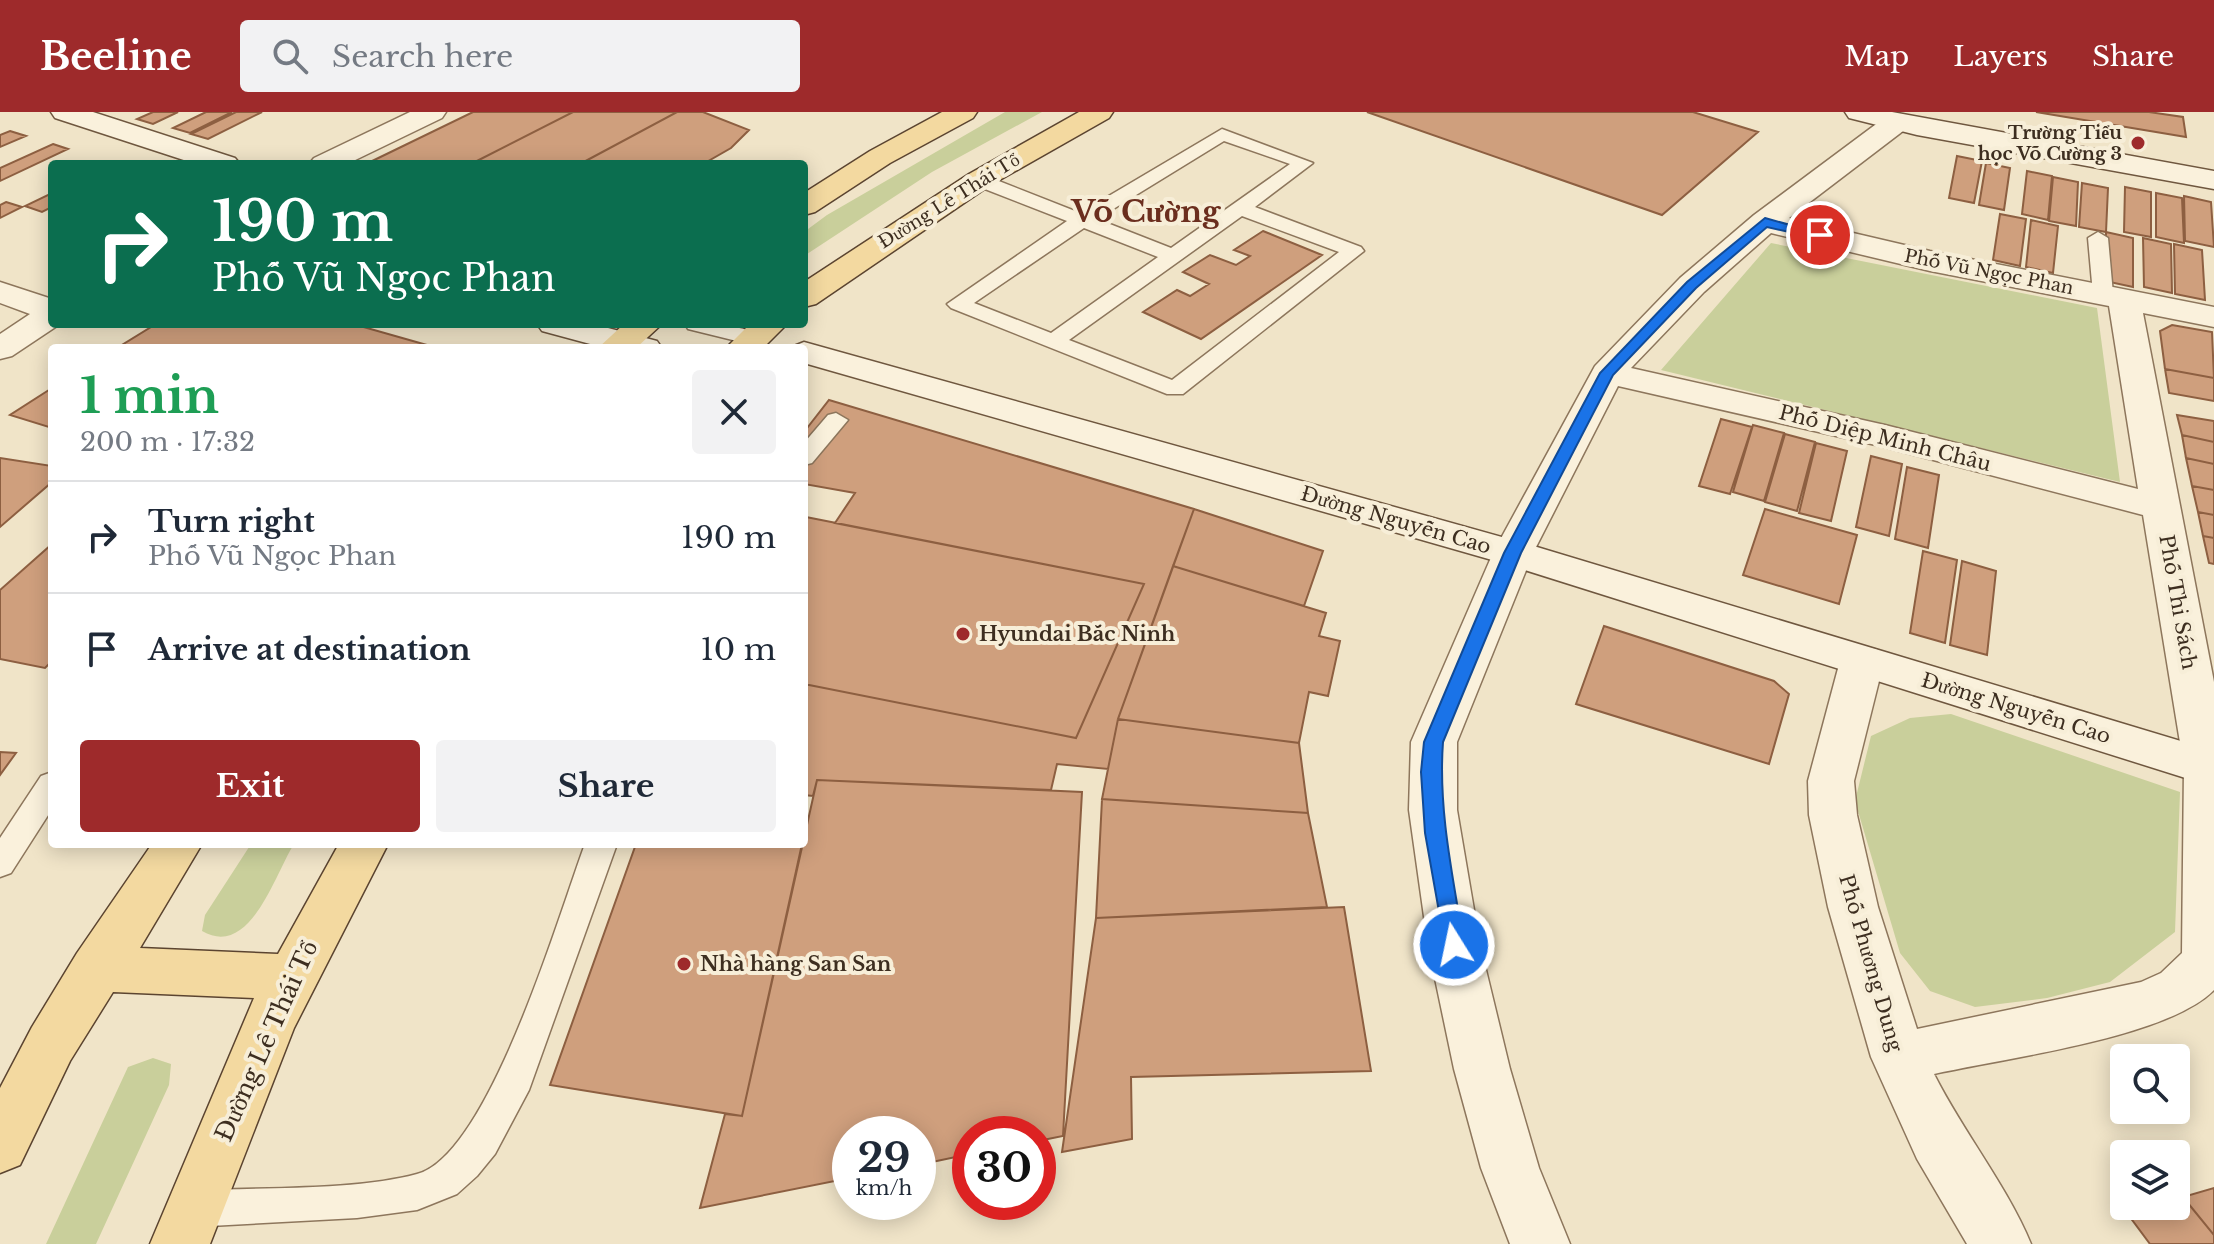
<!DOCTYPE html>
<meta charset="utf-8">
<style>
:root{--surface:#fff;--page:#f2f2f3;--text:#1f2937;--muted:#747a83;--line:#e0e1e3;--accent:#9e2a2b}
body{margin:0;font-family:"Libre Baskerville",serif;background:var(--page);color:var(--text);height:100vh;display:flex;flex-direction:column;font-size:30px;white-space:nowrap}
*{box-sizing:border-box;margin:0}
p{font-size:26px;color:var(--muted)}
.icon{flex:none;width:44px;height:44px;fill:none;stroke:currentColor;stroke-width:2;stroke-linecap:round;stroke-linejoin:round}
.map{position:relative;flex:1;overflow:hidden}
.side{position:absolute;left:48px;top:232px;width:760px;height:504px;display:flex;flex-direction:column;background:var(--surface);border-radius:8px;box-shadow:0 4px 20px #0003}
.side>*{flex:none}
.top-card{position:absolute;left:48px;top:48px;width:760px;height:168px;border-radius:8px;box-shadow:0 4px 20px #0003;background:#0b6e4f;color:#fff;overflow:hidden}
.fabs{position:absolute;left:2110px;top:932px;display:grid;gap:16px}
.fabs a{display:grid;place-items:center;width:80px;height:80px;border-radius:8px;background:var(--surface);box-shadow:0 4px 20px #0003;font-size:40px}
.speed{position:absolute;left:832px;top:1004px;display:flex;gap:16px;font-size:40px;font-weight:700;text-align:center}
.speed>*{display:grid;place-content:center;width:104px;height:104px;border-radius:50%;background:var(--surface);box-shadow:0 4px 20px #0003;line-height:1}
.speed small{font-size:20px;font-weight:400}
.speed .limit{border:12px solid #d22;background:#fff;color:#111}
.pin{position:absolute;display:grid;place-items:center;width:68px;height:68px;color:#fff;margin:-34px;border:4px solid #fff;border-radius:50%;box-shadow:0 2px 8px #0007}
.me{position:absolute;width:88px;margin:-44px;rotate:350deg;stroke-linejoin:round;filter:drop-shadow(0 0 6px #0008)}
.turn{display:flex;align-items:center;gap:28px;height:168px;padding:0 32px;font-size:36px}
.turn .icon{width:104px;height:104px;stroke-width:2.5}
.turn b{display:block;font-size:56px;line-height:68px}
.round{display:grid;place-items:center;flex:none;width:84px;height:84px;border-radius:8px;background:var(--page)}
.head{display:flex;align-items:center;justify-content:space-between;height:136px;padding:0 32px}
h1{font-size:48px;font-weight:700;line-height:60px;color:#1e9e55}
.primary-button{display:flex;gap:16px;margin-top:auto;padding:16px 32px}
.primary-button a{flex:1;height:92px;border-radius:8px;background:var(--accent);color:#fff;font-size:32px;font-weight:700;line-height:92px;text-align:center}
.primary-button a+a{background:var(--page);color:var(--text)}
ul{padding:0;list-style:none}
li{display:flex;align-items:center;gap:24px;height:112px;padding:0 32px;border-top:2px solid var(--line)}
li div{flex:1}
li b{display:block;font-size:30px}
li em{font-style:normal}
header{display:flex;align-items:center;gap:48px;box-sizing:border-box;height:112px;padding:0 40px;background:var(--accent);color:#fff}
header strong{font-size:38px}
nav{display:flex;gap:44px;margin-inline-start:auto;font-size:28px}
.search{width:560px;height:72px;background:var(--page);display:flex;align-items:center;gap:20px;box-sizing:border-box;padding:0 28px;border-radius:8px;color:var(--muted);font-size:30px}
.map>svg:first-child{display:block}
.green{fill:#c9cf9b}
.building{fill:#cf9f7d;stroke:#8d5f41;stroke-width:2}
.lines{fill:none;stroke-linecap:round;stroke-linejoin:round}
.lane-casing{stroke:#8d765c;stroke-width:3}
.street-casing{stroke:#8d765c;stroke-width:3}
.secondary-casing{stroke:#6f573f;stroke-width:3}
.primary-casing{stroke:#5b4430;stroke-width:3}
.lane{fill:#faf1dc;fill-rule:evenodd}
.street{fill:#faf1dc;fill-rule:evenodd}
.secondary{fill:#faf1dc;fill-rule:evenodd}
.primary{fill:#f3d9a0;fill-rule:evenodd}
.route{fill:#1a73e8;stroke:#114b97;stroke-width:2}
.poi-dot{fill:#9e2a2b;stroke:#f7eed8;stroke-width:3}
.labels{text-anchor:middle;dominant-baseline:central;stroke-width:8;stroke-linejoin:round;paint-order:stroke}
.far-poi-label{font-size:18px;font-weight:bold;fill:#3d2e20;stroke:#f7eed8;text-anchor:end}
.far-street-label{font-size:18px;fill:#3d2e20;stroke:#f7eed8}
.street-label{font-size:20px;fill:#3d2e20;stroke:#f7eed8}
.poi-label{font-size:20px;font-weight:bold;fill:#3d2e20;stroke:#f7eed8;text-anchor:start}
.near-street-label{font-size:24px;fill:#3d2e20;stroke:#f7eed8}
.far-town-label{font-size:30px;font-weight:bold;fill:#6b2e1e;stroke:#f7eed8}
</style>
<header>
<strong>Beeline</strong>
<div class="search"><svg class="icon" aria-label="search" viewBox="0 0 24 24"><circle cx="10" cy="10" r="6"/><path d="M15 15l6 6"/></svg>Search here</div>
<nav><a>Map</a><a>Layers</a><a>Share</a></nav>
</header>
<div class="map">
<svg width="2214" height="1132" viewBox="0 0 2214 1132">
<rect width="100%" height="100%" fill="#f0e4c8"/>
<path class="green" d="M1005 0H1042L932 60 804 144V120L827 103Z
M1771 131 2097 196 2120 370 1661 258Z
M1951 602 2180 680 2175 820 2110 870 2047 886 1975 895 1930 879 1900 841 1855 689 1871 624 1910 606Z
M251 732H294C274 764 250 847 202 819L205 803Z
M153 946 171 952 169 973 96 1132H46L128 955Z"/>
<path class="building" d="M153 0H178L153 12 137 7Z
M206 0H232L190 21 173 16Z
M236 0H262L208 27 191 22Z
M473 0H573L471 52H366Z
M573 0H677L580 52H471Z
M677 0H703L749 18 731 36 703 52H580Z
M1367 0H1693L1758 20 1662 103Z
M2036 0H2149L2183 5 2186 25Z
M10 19 26 24 0 35V23Z
M53 32 68 37 0 69V56Z
M1957 44 1982 49 1974 91 1949 86Z
M1986 51 2010 56 2004 98 1979 93Z
M2027 59 2052 64 2048 108 2022 102Z
M2053 65 2078 70 2076 114 2049 109Z
M2082 71 2108 76 2106 120 2079 115Z
M2125 75 2151 80V125L2124 120Z
M52 81V95L42 100 25 94Z
M2156 81 2182 86 2184 131 2156 125Z
M2184 84 2211 90 2214 135 2185 129Z
M6 90 22 95 0 106V93Z
M2000 102 2026 107 2020 154 1993 148Z
M2031 108 2058 114 2053 161 2026 155Z
M1263 119 1322 143 1201 227 1143 200 1177 178 1190 184 1209 172 1183 160 1210 143 1236 153 1250 144 1234 138Z
M2106 120 2133 126V175L2105 169Z
M2143 126 2171 132 2172 181 2144 175Z
M2174 132 2202 138 2205 188 2175 182Z
M156 212H353L434 235 117 236Z
M156 212H353L434 235 117 236Z
M2172 213 2212 220 2214 266 2165 257 2160 219Z
M2165 257 2214 266V289L2169 281Z
M52 276V316L10 303Z
M52 276V316L10 303Z
M829 288 1194 397 1118 607 1108 657 1057 652 1051 678 817 668 813 684 804 683V572L1076 626 1144 472 835 411 855 381 804 372V320Z
M2177 303 2214 309V330L2182 323Z
M1721 307 1752 315 1730 382 1699 374Z
M1753 313 1784 321 1764 389 1733 380Z
M1785 322 1815 330 1797 399 1765 390Z
M2182 323 2214 330V352L2186 346Z
M1816 331 1847 339 1831 409 1799 401Z
M1871 344 1902 352 1889 424 1856 415Z
M0 346 52 354V370L0 415Z
M2186 346 2214 352V378L2192 374Z
M1907 355 1939 363 1928 436 1895 427Z
M2192 374 2214 378V403L2198 400Z
M1194 397 1323 439 1304 494 1173 454Z
M1765 397 1857 423 1839 492 1743 463Z
M2198 400 2214 403V426L2203 424Z
M806 405 1144 472 1076 626 804 572Z
M2203 424 2214 426V452L2209 451Z
M52 432V549L45 556 0 547V478Z
M1923 439 1957 448 1945 531 1910 521Z
M1962 449 1996 459 1987 543 1950 533Z
M1173 454 1326 501 1319 524 1340 529 1328 584 1309 580 1299 631 1118 607Z
M1604 514 1774 569 1789 582 1769 652 1576 592Z
M1118 607 1299 631 1308 701 1102 687Z
M0 640 16 641 0 663Z
M817 668 1082 680 1063 1024 1038 1029V1022H970V1042L918 1053V1022H850V1066L700 1096 725 1002 742 1004Z
M1102 687 1308 701 1327 795 1096 806Z
M636 732H802L742 1004 550 973Z
M1344 795 1371 959 1131 965 1132 1027 1062 1040 1096 806Z
M2214 1076V1123L2183 1085Z
M2183 1085 2214 1123V1132H2150L2127 1101 2151 1094H2176V1087Z"/>
<g class="lines">
<g class="lane-casing">
<path id="lane" d="M1222 17 1313 51 1255 95 1361 135 1364 139 1183 282H1167L951 196 947 192 1067 109 972 72V64H986L1080 101ZM1224 29 1290 52 1171 136 1097 107ZM1242 104 1339 140 1172 268 1069 228ZM1084 116 1158 145 1051 221 974 191Z
M2098 120 2108 126 2113 182 2103 188 2093 182 2088 126Z
M685 212H722L761 221 764 226 753 233 688 217Z
M836 301 848 308 812 351 804 353V331L828 303Z
M52 660V697L11 761 0 765V726L41 664Z
M585 732H617L529 978 495 1042 477 1064 457 1082 417 1098 357 1106 192 1115 179 1110 173 1097 179 1084 192 1079C258 1075 355 1079 417 1062 489 1043 559 802 585 732Z"/>
</g>
<g class="street-casing">
<path id="street" d="M410 0H446L442 6 347 52H309L314 46Z
M1897 2 1907 4 1911 10 1907 16 1789 106 1930 139 2214 195V215L2143 201 2214 570V878C2167 926 2005 946 1934 962 1963 1020 2006 1072 2031 1132H1967L1917 1047 1871 945 1828 795 1809 703 1808 669 1840 549 1847 538 1862 534 1877 538 1884 549 1854 669 1857 703 1878 795 1917 917 2141 870 2161 861 2182 841 2184 655 2143 403 1880 334 1618 274 1533 441 1457 630V698L1480 833 1510 957 1539 1056 1570 1132H1510L1481 1056 1454 957 1428 833 1409 698 1411 630 1493 441 1595 254 1680 166 1754 103 1887 4ZM1771 121 1930 159 2109 194 2138 377 1885 313 1631 256 1704 180Z
M0 170 52 187V212H60L12 244 0 247V222L30 202 0 191Z"/>
</g>
<g class="secondary-casing">
<path id="secondary" d="M51 0H93L235 46 240 52H196L55 6Z
M1845 0H1892L2214 59V77L1917 23 1849 6Z
M537 212H593L657 229 662 236H605L542 219Z
M804 230 1527 432 2214 639V675L1499 450 804 251V236H789Z"/>
</g>
<g class="primary-casing">
<path id="primary" d="M942 0H977L973 6 890 51 815 100 804 103V81L870 39Z
M1079 0H1113L1109 6 989 74 816 192 804 195V170L969 62Z
M624 212H662L636 236H598Z
M750 212H787L763 236H726Z
M152 732H202L140 836 278 842 339 732H388L294 916 210 1132H150L254 886 113 880 70 949 20 1053 0 1061V976L32 915 77 841Z"/>
</g>
<use href="#lane" class="lane"/>
<use href="#street" class="street"/>
<use href="#secondary" class="secondary"/>
<use href="#primary" class="primary"/>
</g>
<path class="route" d="M1765 106 1826 123 1820 127 1767 115 1696 176 1613 263 1521 441 1443 630C1438 698 1453 765 1464 833L1461 839H1446L1425 721 1421 660 1424 630 1504 441 1600 261 1687 170Z"/>
<g class="poi-dot">
<circle cx="2138" cy="31" r="8"/>
<circle cx="963" cy="522" r="8"/>
<circle cx="684" cy="852" r="8"/>
</g>
<g class="labels">
<g class="far-poi-label">
<text x="2122" y="21">Trường Tiểu<tspan x="2122" dy="21">học Võ Cường 3</tspan></text>
</g>
<g class="far-street-label">
<text transform="translate(949 89) rotate(-32)">Đường Lê Thái Tổ</text>
<text transform="translate(1989 160) rotate(11)">Phố Vũ Ngọc Phan</text>
</g>
<g class="street-label">
<text transform="translate(1885 326) rotate(14)">Phố Diệp Minh Châu</text>
<text transform="translate(1396 408) rotate(16)">Đường Nguyễn Cao</text>
<text transform="translate(2178 490) rotate(80)">Phố Thi Sách</text>
<text transform="translate(2016 596) rotate(17)">Đường Nguyễn Cao</text>
<text transform="translate(1871 851) rotate(74)">Phố Phương Dung</text>
</g>
<g class="poi-label">
<text x="979" y="522">Hyundai Bắc Ninh</text>
<text x="700" y="852">Nhà hàng San San</text>
</g>
<g class="near-street-label">
<text transform="translate(266 929) rotate(-66)">Đường Lê Thái Tổ</text>
</g>
<g class="far-town-label">
<text x="1146" y="99">Võ Cường</text>
</g>
</g>
</svg>
<div class="fabs">
<a><svg class="icon" aria-label="search" viewBox="0 0 24 24"><circle cx="10" cy="10" r="6"/><path d="M15 15l6 6"/></svg></a>
<a><svg class="icon" aria-label="layers" viewBox="0 0 24 24"><path d="M12 4l9 5-9 5-9-5zM3 14l9 5 9-5"/></svg></a>
</div>
<div class="speed"><div>29<small>km/h</small></div><div class="limit">30</div></div>
<div class="pin" style="left:1820px;top:123px;background:#d93025"><svg class="icon" aria-label="arrive" viewBox="0 0 24 24"><path d="M6 21V4h12l-3 4 3 4H6"/></svg></div>
<svg class="me" style="left:1454px;top:833px" viewBox="-20 -20 40 40"><circle r="17" fill="#1a73e8" stroke="#fff" stroke-width="3"/><path d="M0-11L8 9 0 5-8 9z" fill="#fff"/></svg>
<div class="top-card">
<div class="turn"><svg class="icon" aria-label="right" viewBox="0 0 24 24"><path d="M7 20v-9h11M14 6l5 5-5 5"/></svg><div><b>190 m</b>Phố Vũ Ngọc Phan</div></div>
</div>
<section class="side">
<div class="head"><div><h1>1 min</h1><p>200 m · 17:32</p></div><a class="round"><svg class="icon" aria-label="close" viewBox="0 0 24 24"><path d="M6 6l12 12M18 6L6 18"/></svg></a></div>
<ul>
<li><svg class="icon" aria-label="right" viewBox="0 0 24 24"><path d="M7 20v-9h11M14 6l5 5-5 5"/></svg><div><b>Turn right</b><p>Phố Vũ Ngọc Phan</p></div><em>190 m</em></li>
<li><svg class="icon" aria-label="arrive" viewBox="0 0 24 24"><path d="M6 21V4h12l-3 4 3 4H6"/></svg><div><b>Arrive at destination</b></div><em>10 m</em></li>
</ul>
<div class="primary-button"><a>Exit</a><a>Share</a></div>
</section>
</div>
